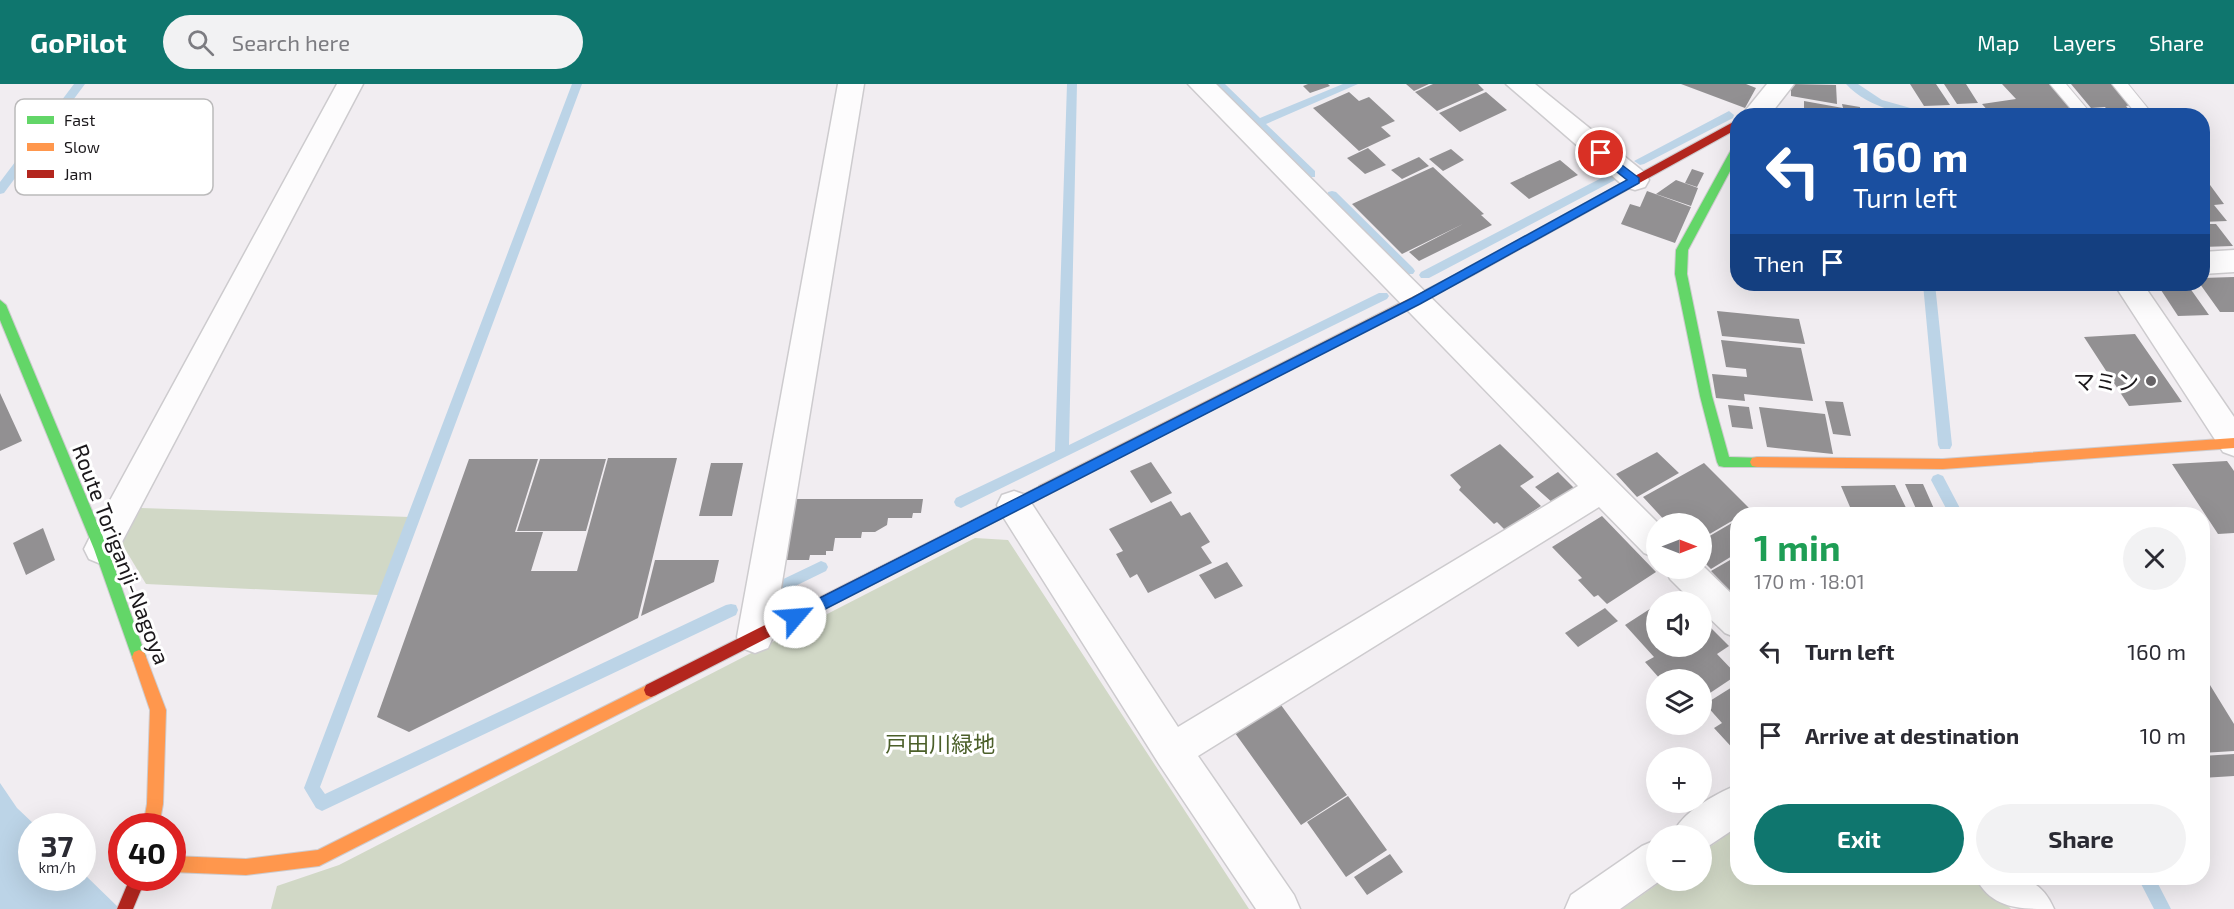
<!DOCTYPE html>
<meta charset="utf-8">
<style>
:root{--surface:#fff;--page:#f2f2f3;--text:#2b2b33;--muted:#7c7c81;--accent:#0f766e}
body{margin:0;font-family:"Exo 2","Noto Sans JP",sans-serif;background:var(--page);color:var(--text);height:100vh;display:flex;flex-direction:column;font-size:22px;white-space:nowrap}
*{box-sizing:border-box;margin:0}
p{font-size:20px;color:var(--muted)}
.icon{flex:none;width:33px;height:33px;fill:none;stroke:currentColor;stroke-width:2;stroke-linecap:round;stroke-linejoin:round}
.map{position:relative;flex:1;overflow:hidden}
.panel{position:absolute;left:1730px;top:423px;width:480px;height:378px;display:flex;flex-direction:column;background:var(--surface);border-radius:24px;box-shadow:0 6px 24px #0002}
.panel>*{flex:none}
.guide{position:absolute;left:1730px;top:24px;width:480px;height:183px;border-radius:24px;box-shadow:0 6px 24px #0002;background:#1a4fa0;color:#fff;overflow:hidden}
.needle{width:39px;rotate:90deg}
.controls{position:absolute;left:1646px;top:429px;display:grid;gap:12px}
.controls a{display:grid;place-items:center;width:66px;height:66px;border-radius:50%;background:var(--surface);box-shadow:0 6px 24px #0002;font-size:30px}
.speed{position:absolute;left:18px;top:729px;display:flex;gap:12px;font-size:30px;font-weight:700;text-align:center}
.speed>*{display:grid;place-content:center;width:78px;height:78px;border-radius:50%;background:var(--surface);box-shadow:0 6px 24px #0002;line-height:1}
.speed small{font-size:15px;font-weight:400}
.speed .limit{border:9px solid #d22;background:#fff;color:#111}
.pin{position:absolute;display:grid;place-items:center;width:51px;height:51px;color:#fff;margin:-26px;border:3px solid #fff;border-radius:50%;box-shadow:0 2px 6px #0007}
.me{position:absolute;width:66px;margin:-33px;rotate:63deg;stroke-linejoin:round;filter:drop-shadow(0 0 4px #0008)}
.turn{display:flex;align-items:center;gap:21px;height:126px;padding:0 24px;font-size:27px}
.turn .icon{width:78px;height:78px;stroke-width:2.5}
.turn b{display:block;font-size:42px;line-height:51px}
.then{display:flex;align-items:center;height:57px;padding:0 24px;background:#0003;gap:12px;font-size:22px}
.round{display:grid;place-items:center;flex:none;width:63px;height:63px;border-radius:32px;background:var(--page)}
.headline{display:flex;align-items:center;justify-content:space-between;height:102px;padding:0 24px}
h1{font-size:36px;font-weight:700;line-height:45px;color:#1e9e55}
.action{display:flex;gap:12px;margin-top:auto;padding:12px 24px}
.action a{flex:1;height:69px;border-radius:36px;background:var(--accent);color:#fff;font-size:24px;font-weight:700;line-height:69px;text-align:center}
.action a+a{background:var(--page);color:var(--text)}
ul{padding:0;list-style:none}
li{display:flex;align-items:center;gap:18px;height:84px;padding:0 24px}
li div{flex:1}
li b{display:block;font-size:22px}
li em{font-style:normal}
header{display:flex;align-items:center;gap:36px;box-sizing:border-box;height:84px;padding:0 30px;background:var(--accent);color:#fff}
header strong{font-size:28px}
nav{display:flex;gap:33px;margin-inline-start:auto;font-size:21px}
.search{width:420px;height:54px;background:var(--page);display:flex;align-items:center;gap:15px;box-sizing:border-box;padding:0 21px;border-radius:33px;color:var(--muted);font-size:22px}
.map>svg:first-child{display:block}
.green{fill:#d1d8c6}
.water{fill:#bcd4e7}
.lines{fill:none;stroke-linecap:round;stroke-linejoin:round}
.stream{fill:#bcd4e7;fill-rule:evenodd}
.building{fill:#929092}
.lane-casing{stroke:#cdcbce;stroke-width:2}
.street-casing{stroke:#cdcbce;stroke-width:3}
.fast-casing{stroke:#cdcbce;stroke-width:2}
.slow-casing{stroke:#cdcbce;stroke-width:2}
.jam-casing{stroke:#cdcbce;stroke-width:2}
.lane{fill:#fdfcfd;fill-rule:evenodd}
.street{fill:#fdfcfd;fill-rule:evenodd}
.fast{fill:#63d668;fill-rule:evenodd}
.slow{fill:#ff974d;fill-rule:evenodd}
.jam{fill:#b3261e;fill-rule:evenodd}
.route{fill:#1a73e8;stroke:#114b97;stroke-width:1.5}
.poi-dot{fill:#666366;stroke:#fff;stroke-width:2}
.labels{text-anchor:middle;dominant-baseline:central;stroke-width:6;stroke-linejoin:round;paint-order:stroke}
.poi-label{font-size:22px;fill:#1b181b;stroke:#fff;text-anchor:end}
.street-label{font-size:22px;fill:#1b181b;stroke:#fff}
.park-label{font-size:22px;fill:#4b5f29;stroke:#fff}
.key{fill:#fff;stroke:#bbbabb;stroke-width:1.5}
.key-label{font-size:16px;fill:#1b181b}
</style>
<header>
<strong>GoPilot</strong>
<div class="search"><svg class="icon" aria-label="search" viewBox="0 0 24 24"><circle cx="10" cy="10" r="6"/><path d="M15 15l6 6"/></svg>Search here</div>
<nav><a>Map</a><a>Layers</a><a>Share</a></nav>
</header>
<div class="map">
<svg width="2234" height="825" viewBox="0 0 2234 825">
<rect width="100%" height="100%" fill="#f1edf1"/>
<path class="green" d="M141 424 410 433 378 511 146 500 122 460Z
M975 454 1008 456 1249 825H271L277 802 339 781Z
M1737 744V794H1981L2011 825H1622L1662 797 1701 796V769Z"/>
<path class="water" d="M0 699 17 724 36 742H32V794H82L83 789 120 825H0Z"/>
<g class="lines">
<path class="stream" d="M74 0H85L4 109 0 110V98Z
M572 0H582L320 703 325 710 726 521 731 520 736 521 738 526 736 531 322 727 316 724 304 704Z
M1067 0H1077L1069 361 1379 209H1387L1389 212 1387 215 961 424 956 422 954 418 956 414 1055 367Z
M1214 0H1225L1260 34 1343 0H1358L1266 40 1315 87V93H1307Z
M1846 0H1858L1882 16 1939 32C1907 32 1869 25 1846 0Z
M1729 27 1734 31 1733 34 1644 80 1640 81 1634 77Z
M1613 88 1619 92 1617 95 1429 194H1421L1419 191 1421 188Z
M1332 107 1336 108 1413 184 1415 187 1413 190H1405L1328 114V108Z
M1923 200H1935L1952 361 1950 365H1940L1938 361Z
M1938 390 1943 392 1963 430H1949L1931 396 1933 392Z
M821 477 826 479 828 483 826 487 783 508 778 510 773 508 771 504 773 500Z
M2138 794H2155L2171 825H2154Z"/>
</g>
<path class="building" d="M1308 0H1328L1330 2 1310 9 1303 2Z
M1406 0H1429L1414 7Z
M1433 0H1478L1484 6 1437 27 1415 8Z
M1681 0H1746L1756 4 1745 24Z
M1791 0 1836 1 1837 20 1791 12Z
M1910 0H1936L1950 21 1924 22Z
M1944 0H1966L1978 19 1957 20Z
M2002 0H2051L2081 32 1990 29 1982 20 2016 15Z
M2071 0H2114L2132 21 2126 22 2134 32H2112L2105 23 2091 24Z
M1349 8 1359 17 1369 13 1395 37 1381 43 1391 52 1359 67 1313 24Z
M1486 8 1507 26 1460 48 1439 29Z
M1804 17 1843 24 1842 20 1860 23 1861 32H1804Z
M1368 64 1386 81 1365 90 1347 74Z
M1451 65 1464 76 1443 87 1429 75Z
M1419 73 1429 82 1402 95 1391 86Z
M1560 76 1578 91 1529 115 1510 99Z
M1433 83 1484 130 1481 131 1492 141 1419 177 1409 168 1463 140 1402 170 1352 120Z
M1692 85 1704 89 1697 103 1685 99Z
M2202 90 2224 120 2214 121 2227 137 2202 138Z
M1676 96 1698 104 1691 122 1656 110Z
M1647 107 1691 123 1675 159 1621 140 1630 120 1640 123Z
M2202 140H2216L2233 162 2202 163Z
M2234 193V228H2220L2200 200H2202V194Z
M2157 200H2187L2209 231 2178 232Z
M1717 227 1799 235 1805 260 1722 252Z
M2135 250 2182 318 2129 322 2084 253Z
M1721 256 1801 264 1813 317 1744 310 1745 317 1716 314 1712 290 1747 293 1746 285 1726 283Z
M0 309 22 357 0 367Z
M1825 317 1843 318 1851 352 1833 350Z
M1728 321 1749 323 1753 345 1732 343Z
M1759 323 1825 330 1833 370 1767 363Z
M1500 360 1534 393 1520 402 1541 422 1505 446 1497 438 1494 440 1459 406 1461 403 1450 391Z
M1657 368 1679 389 1637 413 1616 390Z
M608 374H677L638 534 409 648 377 633 469 375H538L515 448H543L531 487H577Z
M540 375H606L586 447H517Z
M2227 377 2234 387V449L2218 450 2172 380Z
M1151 378 1172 409 1151 419 1130 387Z
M711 379H743L732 432H699Z
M1704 379 1751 426 1737 430V434L1701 455V440H1668L1643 413Z
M1558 388 1576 406 1554 420 1535 403Z
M1905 400H1923L1935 427H1917Z
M1895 401 1909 430H1853L1841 402Z
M794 415H923L921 429H913L912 434H888L887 441 875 448H862L861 454H835L833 467H826V471H810L809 476H783Z
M1171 417 1181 432 1190 428 1210 458 1201 463 1212 479 1148 509 1137 490 1130 494 1116 470 1123 467 1109 445Z
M1602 432 1656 488 1607 520 1598 511 1594 513 1578 496 1582 494 1552 463Z
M1737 436V469L1711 485 1701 475V457Z
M43 444 55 476 26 491 13 459Z
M1737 472V514L1711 487Z
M655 476H719L714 498 641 532Z
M1227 478 1243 502 1215 515 1199 491Z
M1656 521V562H1701V534L1729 562 1717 570 1737 591 1701 615V596H1661L1645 578 1654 573 1625 541Z
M1605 524 1618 537 1578 563 1565 549Z
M2202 588 2234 640V667L2202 669Z
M1737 600V669L1714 644 1722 639 1705 620Z
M1281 621 1347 711 1301 741 1235 649Z
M2234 670V692L2202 694V672Z
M1348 712 1387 766 1346 793 1307 738Z
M1390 770 1403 788 1367 811 1354 793Z"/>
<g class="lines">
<g class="lane-casing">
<path id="lane" d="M2050 0H2066L2093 32H2077Z
M2112 0H2128L2154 32H2138Z"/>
</g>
<g class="street-casing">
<path id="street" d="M337 0H363L113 475 101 480 89 475 84 465 89 455Z
M838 0H864L773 553 768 564 755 569 742 564 737 553Z
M1188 0H1216L1659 440H1656V474L1644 469 1599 423 1198 672 1294 811 1300 825H1256L1159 680 1002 431 997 421 1002 411 1014 407 1026 411 1178 643 1578 402Z
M1506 0H1535L1645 89 1649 96 1645 103 1635 106 1625 103Z
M1767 0H1794L1769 32H1741Z
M2234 166V188L2202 190V168Z
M2114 200H2143L2234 333V372L2223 368Z
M1701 480 1737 515V554L1725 549 1701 526V518H1693L1670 495 1665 484H1701Z
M1737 701V743L1701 767V752H1672C1681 728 1714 711 1737 701Z
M1656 756V796H1661L1620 825H1565L1571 811 1642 762Z
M1976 794C2010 790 2039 789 2054 825 2019 825 1992 825 1976 794Z"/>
</g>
<g class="fast-casing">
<path id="fast" d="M1737 60V74L1688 166 1687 190 1712 312 1729 373 1762 374 1764 378 1762 382 1757 383H1724L1719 382 1717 378 1700 312 1675 190 1676 166 1732 64Z
M0 216 6 221 108 465 146 573 144 578 139 580 134 578 132 573 94 465 0 236Z"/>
</g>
<g class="slow-casing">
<path id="slow" d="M1469 184 1473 185 1475 188 1473 191 1049 410H1039L1037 406 1039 402Z
M2234 354V364L1943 385 1757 383 1752 382 1750 378 1752 374 1757 373 1943 375Z
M139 566 144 568 146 573 166 626 163 720 159 742H143L147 720 150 626 132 573 134 568Z
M651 599 656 601 658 606 656 611 319 782 246 791 172 788V772L246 775 318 766Z"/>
</g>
<g class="jam-casing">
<path id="jam" d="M1737 36V45L1473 191H1465L1463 188 1465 185Z
M1044 400 1049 402 1051 406 1049 410 656 611 651 613 646 611 644 606 646 601Z
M130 794H146L133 825H117Z"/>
</g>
<use href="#lane" class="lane"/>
<use href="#street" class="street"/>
<use href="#fast" class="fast"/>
<use href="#slow" class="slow"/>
<use href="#jam" class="jam"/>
</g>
<path class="route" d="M1601 65 1639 94V99L1420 220 800 538H790L787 533 790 529 1412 214 1627 96 1597 72 1596 69Z"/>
<circle class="poi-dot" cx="2151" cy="297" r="6"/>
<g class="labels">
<g class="poi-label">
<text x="2139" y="297">マミン</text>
</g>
<g class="street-label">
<text transform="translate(122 470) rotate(69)">Route Toriganji-Nagoya</text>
</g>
<g class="park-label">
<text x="940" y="659">戸田川緑地</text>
</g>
</g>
<rect x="15" y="15" width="198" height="96" rx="9" class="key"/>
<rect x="27" y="32" width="27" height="8" fill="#63d668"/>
<rect x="27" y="59" width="27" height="8" fill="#ff974d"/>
<rect x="27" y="86" width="27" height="8" fill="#b3261e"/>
<g class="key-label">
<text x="64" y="42">Fast</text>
<text x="64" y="69">Slow</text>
<text x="64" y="96">Jam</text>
</g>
</svg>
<div class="controls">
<a><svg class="needle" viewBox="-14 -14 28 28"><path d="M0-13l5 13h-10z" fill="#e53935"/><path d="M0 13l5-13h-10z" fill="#7c7c81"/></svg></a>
<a><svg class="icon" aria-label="sound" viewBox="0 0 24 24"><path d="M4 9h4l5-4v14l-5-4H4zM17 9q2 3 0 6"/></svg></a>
<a><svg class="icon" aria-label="layers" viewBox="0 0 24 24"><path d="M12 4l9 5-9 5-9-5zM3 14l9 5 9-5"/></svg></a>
<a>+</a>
<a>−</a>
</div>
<div class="speed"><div>37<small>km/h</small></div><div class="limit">40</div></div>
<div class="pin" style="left:1601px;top:69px;background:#d93025"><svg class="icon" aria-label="arrive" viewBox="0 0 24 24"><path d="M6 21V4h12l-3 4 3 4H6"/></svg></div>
<svg class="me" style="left:795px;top:533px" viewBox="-20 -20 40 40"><circle r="19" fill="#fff"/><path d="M0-13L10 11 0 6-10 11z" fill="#1a73e8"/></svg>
<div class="guide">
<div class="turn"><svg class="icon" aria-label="left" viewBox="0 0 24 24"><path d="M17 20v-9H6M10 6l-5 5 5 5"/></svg><div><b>160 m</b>Turn left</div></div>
<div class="then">Then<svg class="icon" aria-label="arrive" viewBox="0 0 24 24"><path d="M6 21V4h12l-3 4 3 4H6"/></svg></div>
</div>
<section class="panel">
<div class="headline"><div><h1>1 min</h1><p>170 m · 18:01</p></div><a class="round"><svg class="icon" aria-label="close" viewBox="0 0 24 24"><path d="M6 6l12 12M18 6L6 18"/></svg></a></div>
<ul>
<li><svg class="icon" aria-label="left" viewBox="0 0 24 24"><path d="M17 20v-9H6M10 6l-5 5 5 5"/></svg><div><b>Turn left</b></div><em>160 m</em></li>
<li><svg class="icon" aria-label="arrive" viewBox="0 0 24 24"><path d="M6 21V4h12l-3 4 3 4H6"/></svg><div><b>Arrive at destination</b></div><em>10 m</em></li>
</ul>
<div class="action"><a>Exit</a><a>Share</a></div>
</section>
</div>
